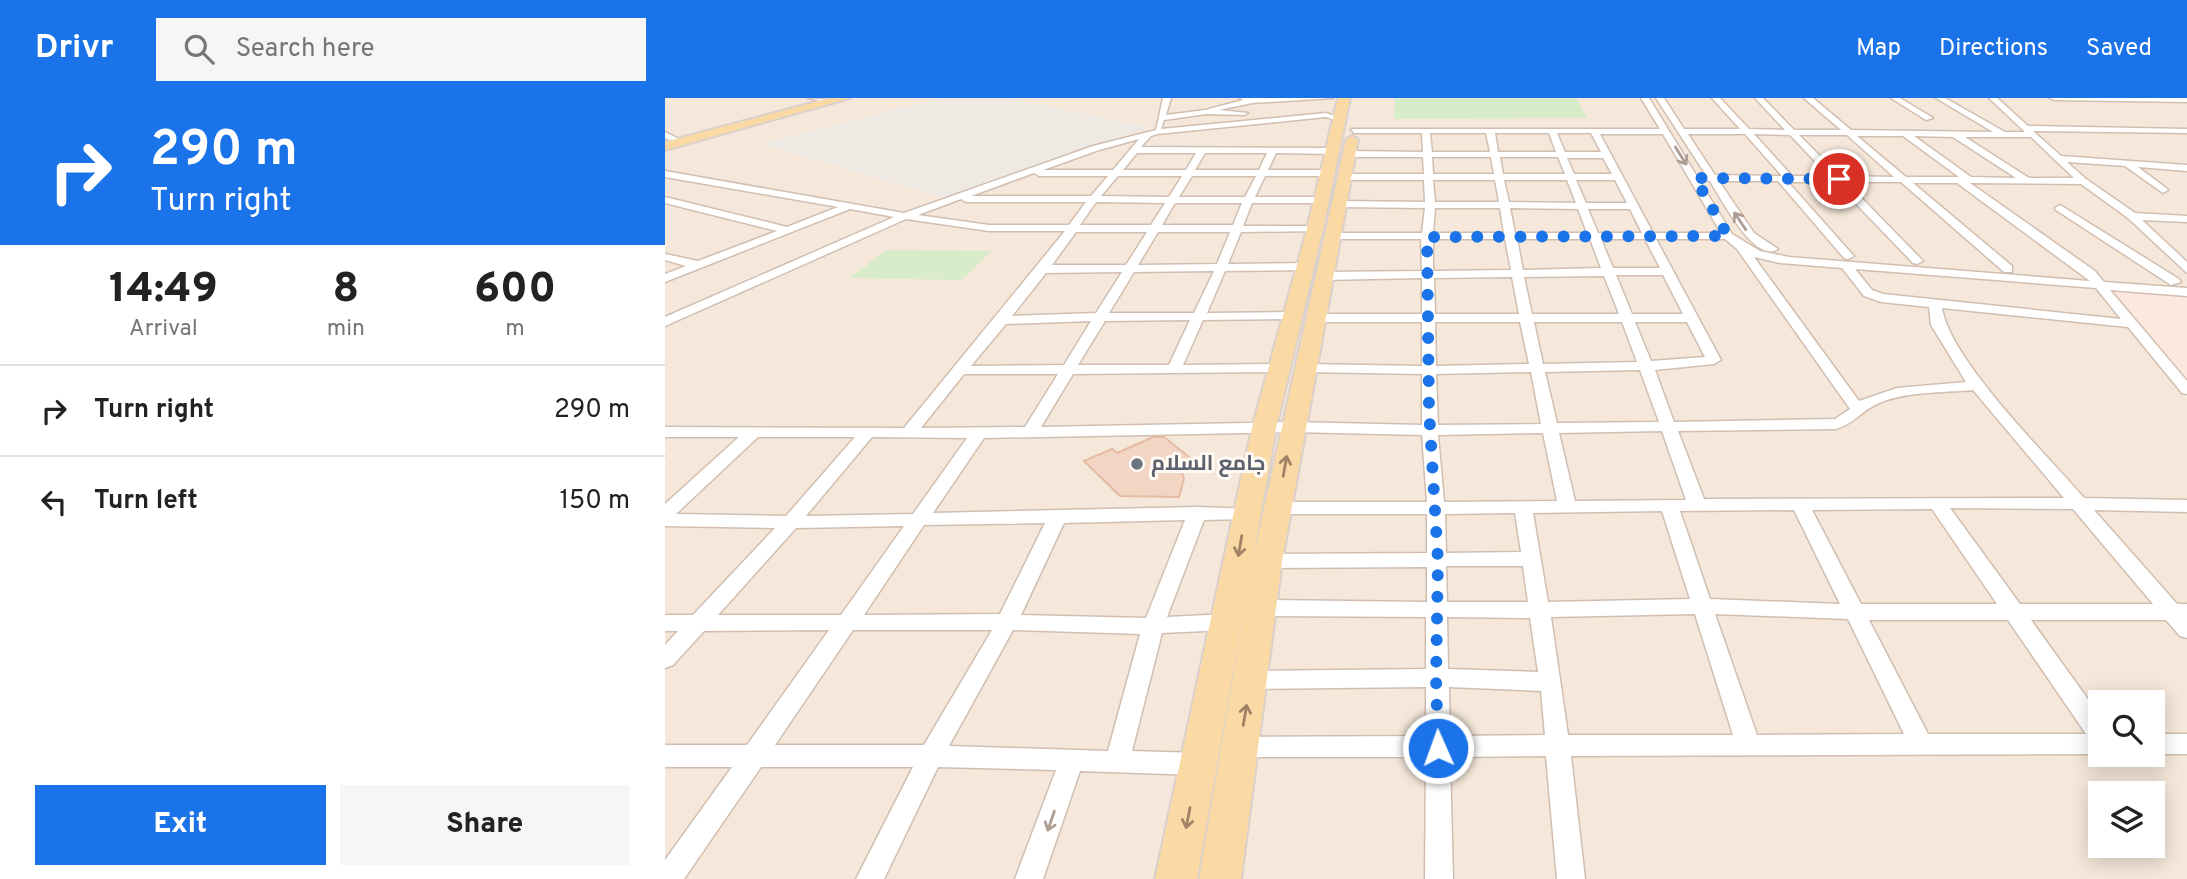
<!DOCTYPE html>
<meta charset="utf-8">
<style>
:root{--surface:#fff;--page:#f6f6f6;--text:#222;--muted:#767676;--line:#e0e0e0;--accent:#1a73e8}
body{margin:0;font-family:Overpass,Cairo,sans-serif;background:var(--page);color:var(--text);height:100vh;display:flex;flex-direction:column;font-size:26px;white-space:nowrap}
*{box-sizing:border-box;margin:0}
p{font-size:23px;color:var(--muted)}
.icon{flex:none;width:38px;height:38px;fill:none;stroke:currentColor;stroke-width:2;stroke-linecap:round;stroke-linejoin:round}
.map{position:relative;flex:1;overflow:hidden}
.side{display:flex;flex-direction:column;background:var(--surface);width:665px}
.side>*{flex:none}
.banner{background:#1a73e8;color:#fff;overflow:hidden}
.fabs{position:absolute;left:1423px;top:592px;display:grid;gap:14px}
.fabs a{display:grid;place-items:center;width:77px;height:77px;border-radius:0px;background:var(--surface);box-shadow:0 4px 18px #0003;font-size:35px}
.pin{position:absolute;display:grid;place-items:center;width:60px;height:60px;color:#fff;margin:-30px;border:4px solid #fff;border-radius:50%;box-shadow:0 2px 7px #0007}
.me{position:absolute;width:77px;margin:-38px;rotate:358deg;stroke-linejoin:round;filter:drop-shadow(0 0 5px #0008)}
.turn{display:flex;align-items:center;gap:24px;height:147px;padding:0 35px;font-size:32px}
.turn .icon{width:91px;height:91px;stroke-width:2.5}
.turn b{display:block;font-size:49px;line-height:60px}
.eta{display:flex;justify-content:space-evenly;align-items:center;height:119px;text-align:center}
.eta b{font-size:42px;font-weight:800;line-height:49px}
.cta{display:flex;gap:14px;margin-top:auto;padding:14px 35px}
.cta a{flex:1;height:80px;border-radius:0px;background:var(--accent);color:#fff;font-size:28px;font-weight:800;line-height:80px;text-align:center}
.cta a+a{background:var(--page);color:var(--text)}
ul{padding:0;list-style:none}
li{display:flex;align-items:center;gap:21px;height:91px;padding:0 35px;border-top:2px solid var(--line)}
li div{flex:1}
li b{display:block;font-size:26px}
li em{font-style:normal}
header{display:flex;align-items:center;gap:42px;box-sizing:border-box;height:98px;padding:0 35px;background:var(--accent);color:#fff}
header strong{font-size:33px}
nav{display:flex;gap:38px;margin-inline-start:auto;font-size:24px}
.search{width:490px;height:63px;background:var(--page);display:flex;align-items:center;gap:18px;box-sizing:border-box;padding:0 24px;border-radius:0px;color:var(--muted);font-size:26px}
main{display:flex;flex:1;min-height:0}
.map>svg:first-child{display:block}
.residential{fill:#f5e8da;fill-rule:evenodd}
.commercial{fill:#fde8e0}
.industrial{fill:#efe9e4}
.green{fill:#d8ecc9}
.building{fill:#f3d5c3;stroke:#e6bba3;stroke-width:2}
.lines{fill:none;stroke-linecap:round;stroke-linejoin:round}
.street-casing{stroke:#d1beb0;stroke-width:3}
.primary-casing{stroke:#dad1cd;stroke-width:4}
.street{fill:#fff;fill-rule:evenodd}
.primary{fill:#fbd9a5;fill-rule:evenodd}
.oneway{stroke:#af9d94}
.oneway2{stroke:#a18267}
.route{stroke:#1a73e8;stroke-width:12;stroke-dasharray:0 21.6}
.worship-dot{fill:#6b7280;stroke:#fffaf3;stroke-width:2.5}
.labels{text-anchor:middle;dominant-baseline:central;stroke-width:6;stroke-linejoin:round;paint-order:stroke}
.worship-label{font-size:21px;font-weight:bold;fill:#5b616d;stroke:#fffaf3;text-anchor:start}
</style>
<header>
<strong>Drivr</strong>
<div class="search"><svg class="icon" aria-label="search" viewBox="0 0 24 24"><circle cx="10" cy="10" r="6"/><path d="M15 15l6 6"/></svg>Search here</div>
<nav><a>Map</a><a>Directions</a><a>Saved</a></nav>
</header>
<main>
<section class="side">
<div class="banner">
<div class="turn"><svg class="icon" aria-label="right" viewBox="0 0 24 24"><path d="M7 20v-9h11M14 6l5 5-5 5"/></svg><div><b>290 m</b>Turn right</div></div>
</div>
<div class="eta">
<div><b>14:49</b><p>Arrival</p></div>
<div><b>8</b><p>min</p></div>
<div><b>600</b><p>m</p></div>
</div>
<ul>
<li><svg class="icon" aria-label="right" viewBox="0 0 24 24"><path d="M7 20v-9h11M14 6l5 5-5 5"/></svg><div><b>Turn right</b></div><em>290 m</em></li>
<li><svg class="icon" aria-label="left" viewBox="0 0 24 24"><path d="M17 20v-9H6M10 6l-5 5 5 5"/></svg><div><b>Turn left</b></div><em>150 m</em></li>
</ul>
<div class="cta"><a>Exit</a><a>Share</a></div>
</section>
<div class="map">
<svg width="1522" height="781" viewBox="0 0 1522 781">
<rect width="100%" height="100%" fill="#fdf6ec"/>
<path class="residential" d="M0 0H1522V210L1440 204 1522 300V781H0ZM1435 604H1488V656H1435ZM1435 695H1488V747H1435Z"/>
<path class="commercial" d="M1442 191 1522 198V283Z"/>
<path class="industrial" d="M274 0H344L483 29 280 100 96 46Z"/>
<path class="green" d="M730 0H911L922 20 729 21Z
M222 152 327 153 296 182 184 180Z"/>
<path class="building" d="M488 339H499L529 363 516 370 519 381 514 399 455 398 419 363 447 351 452 355Z"/>
<g class="lines">
<g class="street-casing">
<path id="street" d="M143 0 170 3 166 5Z
M498 0H506L501 17 540 12 578 2 575 0H668L587 5 554 12 583 15 579 17 541 16 499 22 496 31 661 15 678 21 674 23 661 19 492 36 486 38 476 49 667 50 671 53 667 56 611 55 603 72H662L667 75 662 78H600L590 99H657L662 102 657 105H587L578 128H650L654 129V133L576 134 563 166 640 165 646 169 644 172 560 173 542 215 628 214 635 218 633 221 538 222 518 267 613 266 620 270 613 274 408 276 376 329 627 324 757 327V276L640 274 633 270 640 266 757 268V224H651L644 220 651 216H757V180L659 182 653 178 659 174 757 173 756 141H669L663 138 669 135H757L760 110 674 109 669 106 674 103 760 104 759 82H680L675 79 680 76H759L758 59H685L681 56 685 53 758 54 757 35H689L686 31H995L976 0H984L1067 136 1095 153 1124 159 1425 183 1292 85H1248L1347 168V174H1339L1236 84H1181L1256 161 1258 163 1252 166 1248 165 1170 84H1123L1187 156 1189 158 1183 161 1179 160 1113 83H1054L1089 135 1113 151C1090 167 1055 99 1045 83L1037 82V78L1041 77 991 0H999L1019 31H1075L1047 0H1055L1084 31 1120 32 1090 0H1098L1129 32H1176L1139 0H1148L1186 32 1328 34 1271 0H1280L1340 34H1360L1324 0H1332L1363 28 1522 31V35L1368 33 1396 58 1522 67V73L1473 69 1501 90 1503 92 1498 95 1460 68 1402 64 1421 81 1470 115 1522 118V124L1477 122 1522 164V175L1463 120 1416 86 1305 85 1430 173 1439 184 1522 190V198L1445 192 1522 283V296L1517 295 1463 229 1277 210C1285 262 1382 357 1419 400L1522 402V414L1429 412 1512 506H1522V540L1515 538 1501 522H1366L1435 618V656L906 658 920 781H892L881 658 785 659 788 781H760L761 659H575L566 656 563 649 566 642 575 639 761 638V589L586 591 578 588 575 582 578 576 586 573 761 571V519L596 518 589 515 586 510 589 505 596 502 762 504V469L602 470 595 468 592 463 595 458 602 456 762 455V416H613L604 410 613 404H762L757 337 627 334 319 340 268 415 532 409 587 411 590 415 581 421 539 422 502 519 562 516 569 518 572 524 569 530 562 532 497 535 467 653 533 655 542 658 545 666 542 674 533 677 415 673 378 781H350L391 672 273 669 219 781H191L248 669H96L19 781H0V762L67 669H0V647H82L164 532 39 533 8 567 0 570V547L13 533H0V517H28L110 430 0 428V406L74 339H0V329L239 330 400 133H324L241 121 0 228V219L229 119 185 111 0 184V176L21 168 0 162V156L33 163 112 133 0 105V99L122 129 173 109 0 79V73L239 115 428 48 491 32ZM765 35H821L825 54H767ZM830 35H884L891 54H833ZM892 35H926L936 54H900ZM935 36H998L1056 135H988ZM1023 36H1080L1117 78 1050 77ZM1089 36 1125 37 1164 78H1127ZM1134 37H1182L1229 79 1175 78ZM1192 38H1238L1294 79H1241ZM1249 38 1288 39 1351 80 1306 79ZM1300 39H1366L1409 80H1364ZM474 41 448 72H378L434 52ZM472 55H531L521 72H458ZM540 55H602L594 72H530ZM767 59H826L829 76H768ZM835 59H893L900 76H838ZM902 60H938L947 76H909ZM369 75 374 78H443L426 98H306ZM453 78H517L504 99 436 98ZM527 78H591L580 99H514ZM768 82H830L834 104H770ZM839 82H902L911 105 844 104ZM911 82H950L962 105H921ZM296 101 301 104H421L404 127H324L253 117ZM431 104 500 105 486 127H415ZM510 105H577L568 127H497ZM770 110H835L839 135H768ZM845 110 913 111 922 135H850ZM923 111H965L977 135H933ZM411 134H482L461 167H387ZM493 134H565L552 166 473 167ZM768 141H840L846 172 768 173ZM852 141H925L936 170 858 172ZM936 141H980L995 170H948ZM991 141H1060L1072 151 1185 311 1170 321 1009 324 990 272 1049 266 1056 262ZM1089 159 1115 165 1177 170 1199 198 1216 204 1264 209 1266 227 1301 284 1232 290 1194 303ZM1190 171 1431 190 1456 221 1218 196 1207 192ZM549 173 529 215H444L469 174ZM457 174 431 215 347 218 381 175ZM951 177H998L1018 216H967ZM939 178 954 216H867L859 179ZM847 179 854 216H770L769 180ZM525 222 504 267H413L440 223ZM426 223 399 267 306 268 341 226ZM770 224H855L864 266 771 268ZM869 224H957L972 264 878 266ZM970 224H1022L1040 259 986 263ZM975 272 994 324 892 325 880 274ZM866 274 876 326 773 327 771 276ZM299 276H393L360 329 256 330ZM1308 292 1399 400 1039 401 1013 333 1171 331C1189 326 1197 312 1214 305 1243 293 1277 295 1308 292ZM997 333 1021 402 910 403 894 335ZM878 335 892 403 779 404 773 337ZM93 339H190L121 418 11 416ZM207 339 302 340 248 416 141 418ZM1285 410 1408 411 1488 506H1355ZM1267 411 1332 506H1196L1147 412ZM1129 412 1175 506 1045 501 1015 413ZM997 413 1025 501 883 504 868 415ZM850 415 856 454 781 455 780 416ZM520 422 481 520 356 517 399 425ZM380 425 335 516 199 517 259 427ZM239 428 176 517H53L131 430ZM781 468H858L863 504H782ZM1030 516 1068 637H903L886 519ZM1050 516 1183 521 1239 636 1092 637ZM782 519 865 520 873 574 783 571ZM1204 522H1343L1421 636H1263ZM188 532H327L259 647H110ZM348 532 475 536 443 653 284 648ZM784 589 876 593 880 637 785 638Z
M1226 0H1235L1268 20 1261 22Z
M1385 0H1522V4L1389 2Z
M0 34 12 40 8 43 0 40Z
M1395 107 1514 181 1516 184 1506 187 1391 112 1390 110Z
M1488 636H1522V656H1488Z"/>
</g>
<g class="primary-casing">
<path id="primary" d="M166 0H185L0 52V44Z
M673 0H685L658 131 611 330 588 460 681 42 687 38 693 42 617 463 576 781H534L586 473 532 781H490L587 330 642 131Z"/>
</g>
<use href="#street" class="street"/>
<use href="#primary" class="primary"/>
</g>
<defs><path id="oneway-shaft" d="M-6 0H5M1.5-3L5.5 0L1.5 3" fill="none" stroke-width="1.6" stroke-linecap="round" stroke-linejoin="round" transform="scale(1.75)"/></defs>
<g class="oneway">
<use href="#oneway-shaft" transform="translate(1016 58) rotate(58)"/>
<use href="#oneway-shaft" transform="translate(1075 123) rotate(-124)"/>
<use href="#oneway-shaft" transform="translate(386 723) rotate(109)"/>
</g>
<g class="oneway2">
<use href="#oneway-shaft" transform="translate(620 368) rotate(-80)"/>
<use href="#oneway-shaft" transform="translate(575 448) rotate(100)"/>
<use href="#oneway-shaft" transform="translate(580 617) rotate(-80)"/>
<use href="#oneway-shaft" transform="translate(523 720) rotate(101)"/>
</g>
<g class="lines">
<path class="route" d="M773 650 771 580 773 463 764 312 762 139 1063 138 1030 80 1174 81"/>
</g>
<circle class="worship-dot" cx="472" cy="366" r="7"/>
<g class="labels">
<g class="worship-label">
<text x="486" y="366">جامع السلام</text>
</g>
</g>
</svg>
<div class="fabs">
<a><svg class="icon" aria-label="search" viewBox="0 0 24 24"><circle cx="10" cy="10" r="6"/><path d="M15 15l6 6"/></svg></a>
<a><svg class="icon" aria-label="layers" viewBox="0 0 24 24"><path d="M12 4l9 5-9 5-9-5zM3 14l9 5 9-5"/></svg></a>
</div>
<div class="pin" style="left:1174px;top:81px;background:#d93025"><svg class="icon" aria-label="arrive" viewBox="0 0 24 24"><path d="M6 21V4h12l-3 4 3 4H6"/></svg></div>
<svg class="me" style="left:773px;top:650px" viewBox="-20 -20 40 40"><circle r="17" fill="#1a73e8" stroke="#fff" stroke-width="3"/><path d="M0-11L8 9 0 5-8 9z" fill="#fff"/></svg>
</div>
</main>
